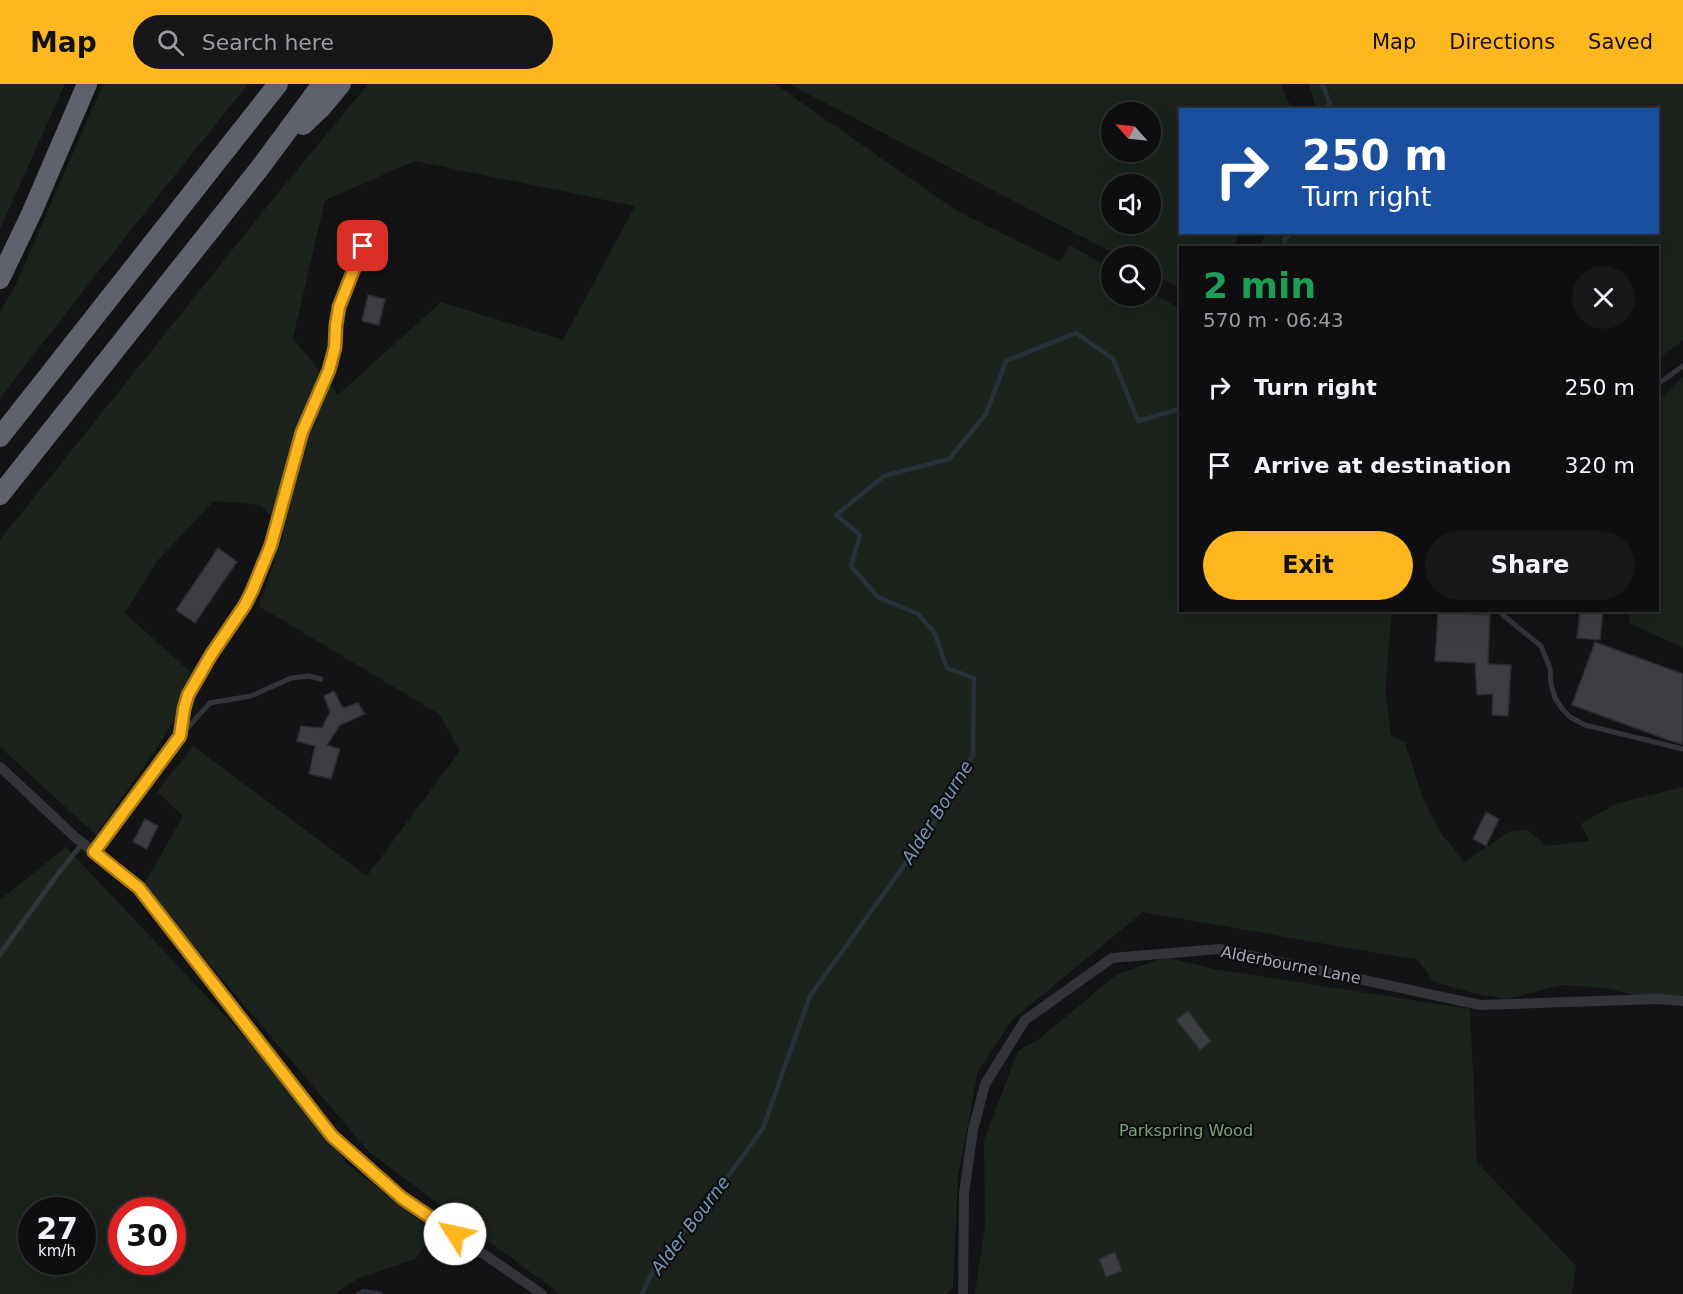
<!DOCTYPE html>
<meta charset="utf-8">
<style>
:root{--surface:#0e0e10;--page:#171719;--text:#f1f3f6;--muted:#9b9c9f;--line:#2e2e30;--accent:#ffb720}
body{margin:0;font-family:"DejaVu Sans",sans-serif;background:var(--page);color:var(--text);height:100vh;display:flex;flex-direction:column;font-size:22px;white-space:nowrap}
*{box-sizing:border-box;margin:0}
p{font-size:20px;color:var(--muted)}
.icon{flex:none;width:33px;height:33px;fill:none;stroke:currentColor;stroke-width:2;stroke-linecap:round;stroke-linejoin:round}
.map{position:relative;flex:1;overflow:hidden}
.panel{position:absolute;left:1179px;top:162px;width:480px;height:366px;display:flex;flex-direction:column;background:var(--surface);border-radius:0px;box-shadow:0 6px 24px #0002,0 0 0 2px var(--line)}
.panel>*{flex:none}
.banner{position:absolute;left:1179px;top:24px;width:480px;height:126px;border-radius:0px;box-shadow:0 6px 24px #0002,0 0 0 2px var(--line);background:#1a4fa0;color:#fff;overflow:hidden}
.needle{width:39px;rotate:297deg}
.fabs{position:absolute;left:1101px;top:18px;display:grid;gap:12px}
.fabs a{display:grid;place-items:center;width:60px;height:60px;border-radius:50%;background:var(--surface);box-shadow:0 6px 24px #0002,0 0 0 2px var(--line);font-size:30px}
.speed{position:absolute;left:18px;top:1113px;display:flex;gap:12px;font-size:30px;font-weight:700;text-align:center}
.speed>*{display:grid;place-content:center;width:78px;height:78px;border-radius:50%;background:var(--surface);box-shadow:0 6px 24px #0002,0 0 0 2px var(--line);line-height:1}
.speed small{font-size:15px;font-weight:400}
.speed .limit{border:9px solid #d22;background:#fff;color:#111}
.pin{position:absolute;display:grid;place-items:center;width:51px;height:51px;color:#fff;margin:-26px;border-radius:12px;box-shadow:0 3px 9px #0006}
.me{position:absolute;width:66px;margin:-33px;rotate:305deg;stroke-linejoin:round;filter:drop-shadow(0 0 4px #0008)}
.turn{display:flex;align-items:center;gap:21px;height:126px;padding:0 24px;font-size:27px}
.turn .icon{width:78px;height:78px;stroke-width:2.5}
.turn b{display:block;font-size:42px;line-height:51px}
.round{display:grid;place-items:center;flex:none;width:63px;height:63px;border-radius:32px;background:var(--page)}
.summary{display:flex;align-items:center;justify-content:space-between;height:102px;padding:0 24px}
h1{font-size:36px;font-weight:800;line-height:45px;color:#1e9e55}
.button{display:flex;gap:12px;margin-top:auto;padding:12px 24px}
.button a{flex:1;height:69px;border-radius:36px;background:var(--accent);color:#111;font-size:24px;font-weight:800;line-height:69px;text-align:center}
.button a+a{background:var(--page);color:var(--text)}
ul{padding:0;list-style:none}
li{display:flex;align-items:center;gap:18px;height:78px;padding:0 24px}
li div{flex:1}
li b{display:block;font-size:22px}
li em{font-style:normal}
header{display:flex;align-items:center;gap:36px;box-sizing:border-box;height:84px;padding:0 30px;background:var(--accent);color:#111}
header strong{font-size:28px}
nav{display:flex;gap:33px;margin-inline-start:auto;font-size:21px}
.search{width:420px;height:54px;background:var(--page);display:flex;align-items:center;gap:15px;box-sizing:border-box;padding:0 21px;border-radius:33px;color:var(--muted);font-size:22px}
.map>svg:first-child{display:block}
.green{fill:#1b231c;fill-rule:evenodd}
.lines{fill:none;stroke-linecap:round;stroke-linejoin:round}
.stream{stroke:#283139;stroke-width:4.5}
.building{fill:#3c3e42;stroke:#2d2d31;stroke-width:1.5}
.lane{stroke:#33343a;stroke-width:5}
.street{stroke:#33343a;stroke-width:10}
.highway{stroke:#5f626b;stroke-width:20}
.route-casing{stroke:#a67715;stroke-width:15}
.route{stroke:#ffb720;stroke-width:10}
.labels{text-anchor:middle;dominant-baseline:central;stroke-width:4.5;stroke-linejoin:round;paint-order:stroke}
.street-label{font-size:16px;fill:#a3a9b6;stroke:#0e0e10}
.park-label{font-size:16px;fill:#78a37b;stroke:#0e0e10}
.water-label{font-size:18px;font-style:italic;fill:#7697b5;stroke:#0e0e10}
</style>
<header>
<strong>Map</strong>
<div class="search"><svg class="icon" aria-label="search" viewBox="0 0 24 24"><circle cx="10" cy="10" r="6"/><path d="M15 15l6 6"/></svg>Search here</div>
<nav><a>Map</a><a>Directions</a><a>Saved</a></nav>
</header>
<div class="map">
<svg width="1683" height="1210" viewBox="0 0 1683 1210">
<rect width="100%" height="100%" fill="#131315"/>
<path class="green" d="M0 0H65L0 145Z
M103 0H248L134 142 0 314V228L15 202Z
M368 0H775L957 127 1060 178 1070 161 1111 185 1112 212H1150L1151 208 1180 225V526L1392 527 1385 606 1391 651 1405 659 1424 717 1442 751 1465 778 1508 748 1528 746 1546 762 1589 757 1581 740 1615 720 1683 703V914L1638 912 1605 904 1562 901 1507 915 1477 910 1434 898 1418 876 1143 828 1012 936 978 987 958 1093 953 1203 947 1210H560L369 1068 141 800 146 797 183 732 157 708 193 662 367 792 460 667 439 630 259 522 284 449 261 421 214 417 157 477 125 529 199 596 159 661 96 751 0 663V456L274 114ZM415 77 635 122 563 256 441 218 338 311 293 254 325 116Z
M789 0H1281L1290 21 1288 26H1180V148L1239 149 1234 163 1180 164V204L1151 189 1150 172H1119ZM1112 28H1150V68H1112ZM1112 100H1150V140H1112Z
M1309 0H1683V256L1658 275V164L1259 163 1267 148H1658V26L1311 25 1315 21Z
M1683 293V564L1629 539 1631 527 1658 526V318Z
M66 763 242 950 307 1026 346 1079 434 1148 415 1175 357 1195 335 1210H0V816ZM32 1126H82V1178H32ZM122 1126H172V1178H122Z
M1165 873 1214 885 1470 925 1477 1078 1576 1182 1572 1210H975L985 1142 984 1056 1018 967 1039 955 1116 891Z"/>
<g class="lines">
<path class="stream" d="M1322 0 1330 19 1325 26
M1284 164 1285 155 1292 148
M358 1210 364 1207 380 1210
M642 1210 655 1183 710 1117 763 1044 810 912 929 747 973 671 974 594 947 584 934 548 918 530 878 513 851 482 860 451 836 431 884 392 949 375 986 330 1006 277 1076 249 1113 275 1138 337 1180 325"/>
</g>
<path class="building" d="M368 211 385 215 379 241 362 237Z
M218 464 237 478 195 539 176 526Z
M1580 526H1603L1600 556 1577 554Z
M1438 528 1490 531 1488 580 1511 581 1508 632 1492 631 1493 610 1477 611 1475 579 1435 577Z
M1595 558 1683 590V660L1671 657 1572 621Z
M334 607 343 624 358 619 365 630 340 641 327 661 340 665 331 695 309 690 315 662 297 657 301 642 322 644 330 628 324 612Z
M1486 728 1499 735 1486 762 1473 755Z
M145 735 158 742 147 765 133 758Z
M1188 927 1211 957 1200 966 1176 936Z
M1115 1168 1122 1187 1106 1193 1099 1175Z"/>
<g class="lines">
<path class="lane" d="M1658 300 1683 282
M1499 526 1504 532 1541 562 1550 584 1551 600 1555 614 1563 626 1570 633 1585 641 1683 665
M180 652 184 625 188 611 211 571 245 521 271 461 298 359 333 273 339 223 363 162
M94 768 180 652 210 619 251 612 291 594 309 592 321 595
M0 870 57 791 83 759"/>
<path class="street" d="M0 683 75 753 139 804 332 1052 402 1114 542 1210
M963 1210 964 1110 973 1046 985 1000 1025 936 1112 874 1219 865 1480 921 1656 915 1683 917"/>
<path class="highway" d="M303 41 321 24 341 0
M0 195 32 128 87 0
M0 353 278 0
M0 411 259 85 322 0"/>
</g>
<g class="lines">
<g class="route-casing">
<path id="route" d="M363 162 339 223 336 241 335 263 329 286 302 348 271 461 252 507 245 521 211 571 188 611 184 625 180 652 94 768 139 804 332 1052 402 1114 455 1150"/>
</g>
<use href="#route" class="route"/>
</g>
<g class="labels">
<g class="street-label">
<text transform="translate(1291 881) rotate(11)">Alderbourne Lane</text>
</g>
<g class="park-label">
<text x="1186" y="1046">Parkspring Wood</text>
</g>
<g class="water-label">
<text transform="translate(937 728) rotate(-58)">Alder Bourne</text>
<text transform="translate(690 1141) rotate(-53)">Alder Bourne</text>
</g>
</g>
</svg>
<div class="fabs">
<a><svg class="needle" viewBox="-14 -14 28 28"><path d="M0-13l5 13h-10z" fill="#e53935"/><path d="M0 13l5-13h-10z" fill="#9b9c9f"/></svg></a>
<a><svg class="icon" aria-label="sound" viewBox="0 0 24 24"><path d="M4 9h4l5-4v14l-5-4H4zM17 9q2 3 0 6"/></svg></a>
<a><svg class="icon" aria-label="search" viewBox="0 0 24 24"><circle cx="10" cy="10" r="6"/><path d="M15 15l6 6"/></svg></a>
</div>
<div class="speed"><div>27<small>km/h</small></div><div class="limit">30</div></div>
<div class="pin" style="left:363px;top:162px;background:#d93025"><svg class="icon" aria-label="arrive" viewBox="0 0 24 24"><path d="M6 21V4h12l-3 4 3 4H6"/></svg></div>
<svg class="me" style="left:455px;top:1150px" viewBox="-20 -20 40 40"><circle r="19" fill="#fff"/><path d="M0-13L10 11 0 6-10 11z" fill="#ffb720"/></svg>
<div class="banner">
<div class="turn"><svg class="icon" aria-label="right" viewBox="0 0 24 24"><path d="M7 20v-9h11M14 6l5 5-5 5"/></svg><div><b>250 m</b>Turn right</div></div>
</div>
<section class="panel">
<div class="summary"><div><h1>2 min</h1><p>570 m · 06:43</p></div><a class="round"><svg class="icon" aria-label="close" viewBox="0 0 24 24"><path d="M6 6l12 12M18 6L6 18"/></svg></a></div>
<ul>
<li><svg class="icon" aria-label="right" viewBox="0 0 24 24"><path d="M7 20v-9h11M14 6l5 5-5 5"/></svg><div><b>Turn right</b></div><em>250 m</em></li>
<li><svg class="icon" aria-label="arrive" viewBox="0 0 24 24"><path d="M6 21V4h12l-3 4 3 4H6"/></svg><div><b>Arrive at destination</b></div><em>320 m</em></li>
</ul>
<div class="button"><a>Exit</a><a>Share</a></div>
</section>
</div>
